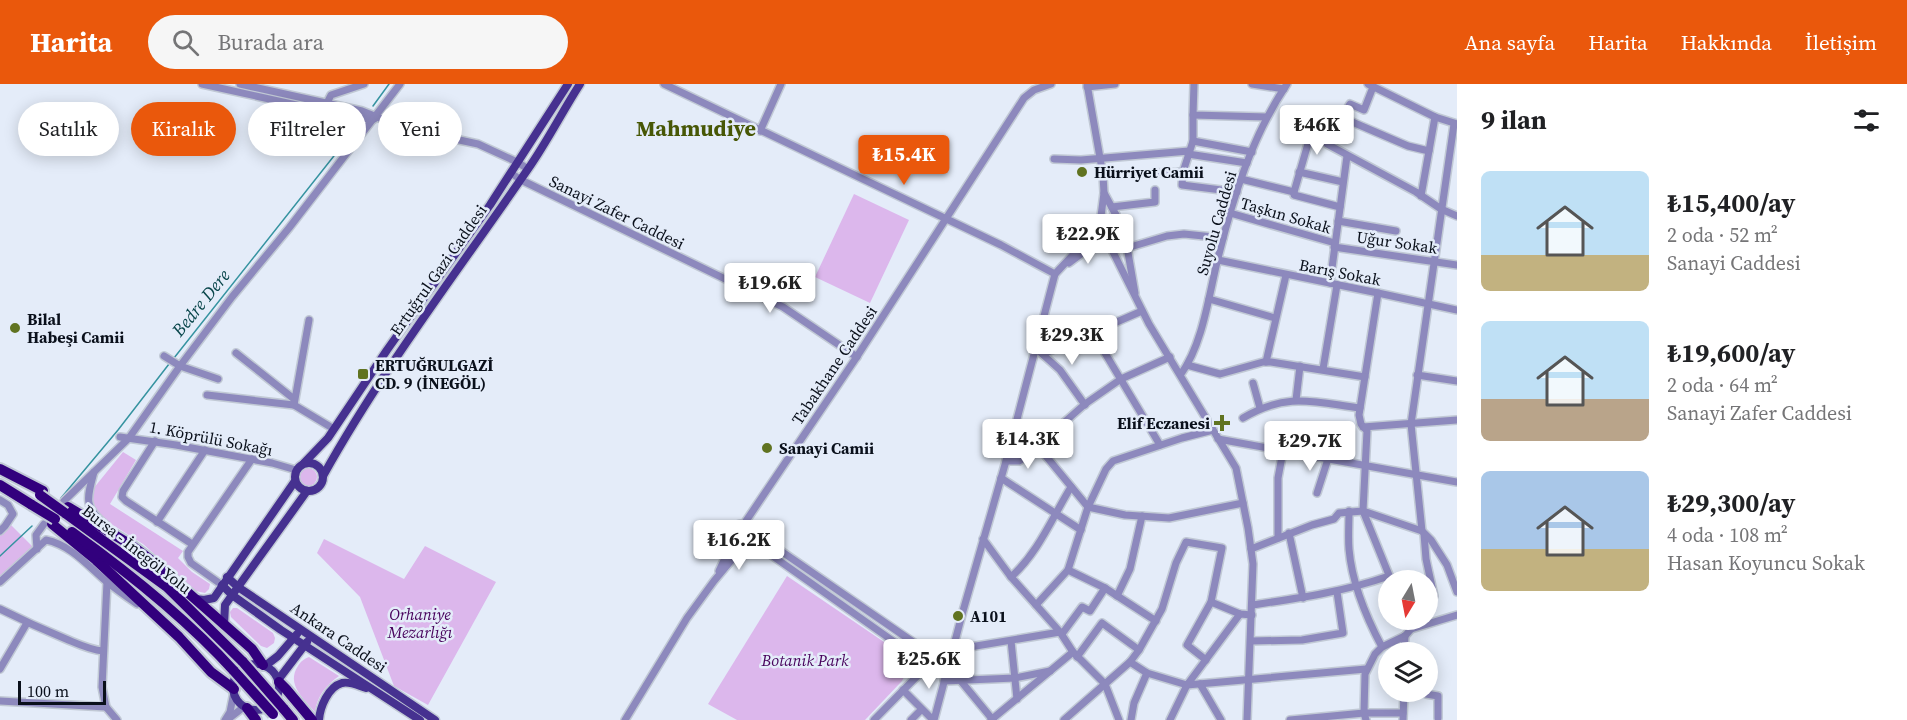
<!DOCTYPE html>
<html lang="tr">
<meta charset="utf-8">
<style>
:root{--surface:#fff;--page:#f6f6f6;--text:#202124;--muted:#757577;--accent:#ea580c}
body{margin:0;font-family:"Source Serif 4",serif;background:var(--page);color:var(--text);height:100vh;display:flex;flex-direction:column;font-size:22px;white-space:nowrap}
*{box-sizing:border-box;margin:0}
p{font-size:20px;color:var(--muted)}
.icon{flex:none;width:33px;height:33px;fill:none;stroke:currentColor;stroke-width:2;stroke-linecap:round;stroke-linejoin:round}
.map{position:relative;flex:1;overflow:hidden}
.panel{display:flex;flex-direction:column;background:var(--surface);width:450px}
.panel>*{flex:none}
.hud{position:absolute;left:18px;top:18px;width:570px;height:54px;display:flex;gap:12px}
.needle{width:39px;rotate:190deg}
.buttons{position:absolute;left:1378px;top:486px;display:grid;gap:12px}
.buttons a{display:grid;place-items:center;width:60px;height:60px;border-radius:50%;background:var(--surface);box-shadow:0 3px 15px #0003;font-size:30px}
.scale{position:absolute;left:18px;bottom:15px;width:88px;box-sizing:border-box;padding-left:6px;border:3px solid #0a101b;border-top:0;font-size:16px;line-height:21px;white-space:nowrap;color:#0a101b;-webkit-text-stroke:4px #e4ecf9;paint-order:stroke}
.price{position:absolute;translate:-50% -51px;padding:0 14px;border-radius:6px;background:#fff;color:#222;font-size:20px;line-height:39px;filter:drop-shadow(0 2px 3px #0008)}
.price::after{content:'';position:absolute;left:50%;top:36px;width:18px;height:14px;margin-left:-9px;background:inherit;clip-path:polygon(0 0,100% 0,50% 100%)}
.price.active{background:var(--accent);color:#fff}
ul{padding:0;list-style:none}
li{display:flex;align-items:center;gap:18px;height:150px;padding:0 24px}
li span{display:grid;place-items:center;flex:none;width:168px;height:120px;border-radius:9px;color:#555}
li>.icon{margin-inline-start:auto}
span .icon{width:72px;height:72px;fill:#fffc;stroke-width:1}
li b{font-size:26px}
h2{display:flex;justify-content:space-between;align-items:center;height:72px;padding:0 24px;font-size:26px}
.pill{padding:0 21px;border-radius:27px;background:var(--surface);box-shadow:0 3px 15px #0003;font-size:21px;line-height:54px}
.pill.active{background:var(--accent);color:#fff}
header{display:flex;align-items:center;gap:36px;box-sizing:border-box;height:84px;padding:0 30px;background:var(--accent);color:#fff}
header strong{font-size:28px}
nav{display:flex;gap:33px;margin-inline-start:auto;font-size:21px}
.search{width:420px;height:54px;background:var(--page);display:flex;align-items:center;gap:15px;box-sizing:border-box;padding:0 21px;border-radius:33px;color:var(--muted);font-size:22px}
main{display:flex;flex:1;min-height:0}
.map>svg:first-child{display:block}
</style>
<header>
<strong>Harita</strong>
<div class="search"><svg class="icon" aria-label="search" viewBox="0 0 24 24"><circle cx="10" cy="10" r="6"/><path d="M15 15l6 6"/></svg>Burada ara</div>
<nav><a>Ana sayfa</a><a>Harita</a><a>Hakkında</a><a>İletişim</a></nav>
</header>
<main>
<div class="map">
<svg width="1457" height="636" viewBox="0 0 1457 636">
<rect width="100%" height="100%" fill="#e4ecf9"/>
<g fill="#dcb7ec">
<polygon points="854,110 909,136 870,219 815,193"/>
<polygon points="123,368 136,376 110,420 183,467 178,474 192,488 210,500 209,505 205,509 196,507 143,460 97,431 92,415 93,405"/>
<circle cx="308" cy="393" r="9"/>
<polygon points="11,441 34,464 0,494 0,451"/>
<polygon points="324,455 404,495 425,462 496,498 428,621 394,602 360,513 317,469"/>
<polygon points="787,492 912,577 902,597 865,636 737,636 708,620"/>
<polygon points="233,524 237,524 273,549 275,554 274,559 267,564 261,562 231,533 230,528"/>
<path d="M309 573 339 592C326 601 317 612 315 628 303 614 286 600 298 582 301 577 304 575 309 573Z"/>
</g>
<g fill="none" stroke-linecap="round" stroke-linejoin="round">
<g stroke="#3593a0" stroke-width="1.5">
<polyline points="373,22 389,0"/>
<polyline points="174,274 360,39"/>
<polyline points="61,414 118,346 169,280"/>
<polyline points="0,472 32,442"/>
</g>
<defs>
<g id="minor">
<polyline points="202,0 355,34 374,35"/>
<polyline points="240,0 362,27 387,37 436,51 478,60 517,78 528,85"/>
<polyline points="664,0 1001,161 1055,190"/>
<polyline points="1087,0 1103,91 1104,109 1101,132 1105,152 1149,240 1236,384 1248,444 1253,480 1247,636"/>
<polyline points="1194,0 1193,31 1267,33"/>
<polyline points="1252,0 1284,5"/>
<polyline points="1368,0 1435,33 1457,40"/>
<polyline points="1087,3 1115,0"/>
<polyline points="1373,3 1364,26 1350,20 1327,60 1416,108 1441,125 1457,132"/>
<polyline points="328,23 327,19 331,11 364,0"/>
<polyline points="1343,34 1408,62 1429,67"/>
<polyline points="760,47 781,0"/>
<polyline points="1333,49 1314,39 1294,108 1294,111 1340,123"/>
<polyline points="1193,57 1252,68"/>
<polyline points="1188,70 1247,79"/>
<polyline points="1054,75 1081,76 1189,67"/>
<polyline points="1183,88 1193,57 1193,31"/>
<polyline points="1299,88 1343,98"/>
<polyline points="511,89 521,96 783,223 857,273"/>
<polyline points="1103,91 1183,88 1182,101 1237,108"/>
<polyline points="1241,95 1294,108"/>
<polyline points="1104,109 1116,131 1126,157 1135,209"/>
<polyline points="1421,112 1435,33"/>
<polyline points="1112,123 1155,118 1155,106"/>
<polyline points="1230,129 1335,159"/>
<polyline points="1338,137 1396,147"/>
<polyline points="1334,163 1457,181"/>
<polyline points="1127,164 1167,152 1184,150 1223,154"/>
<polyline points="1218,176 1378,209 1457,226"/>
<polyline points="1069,179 1105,152 1122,145"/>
<polyline points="1330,199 1347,72"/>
<polyline points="1378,209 1359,331 1361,340 1367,347 1363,427 1391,496"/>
<polyline points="1209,215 1275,234"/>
<polyline points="1093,249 1160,361"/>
<polyline points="1040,268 1060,286 1085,321"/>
<polyline points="236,269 294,315"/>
<polyline points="1043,270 1142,227"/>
<polyline points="164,272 180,282 218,295"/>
<polyline points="1266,278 1286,191"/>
<polyline points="1187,281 1220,290 1263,278 1271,278 1365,293"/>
<polyline points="1323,285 1337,201"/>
<path d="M1181 290C1203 260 1209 210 1218 174 1233 113 1252 52 1287 0"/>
<polyline points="1417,291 1457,297"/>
<polyline points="1253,299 1260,324"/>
<polyline points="207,311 294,321 334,345"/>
<polyline points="1296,316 1300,282"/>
<polyline points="294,321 309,236"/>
<path d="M1243 334C1287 308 1313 318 1360 324"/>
<polyline points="1017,337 1088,423"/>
<polyline points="1363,343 1457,336"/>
<polyline points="120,353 176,361 272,379 296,386"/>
<polyline points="1218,355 1457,398"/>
<polyline points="155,357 123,407 122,413 126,417 192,460"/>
<polyline points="1006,377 1019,377 1025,373 1085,320 1121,295 1170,273"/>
<path d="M94 388C87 414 83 423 106 441"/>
<polyline points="1001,394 1081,446"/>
<polyline points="1317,409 1328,375"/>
<polyline points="0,416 8,421 13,430 5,442 0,447"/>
<polyline points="64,417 129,354 180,282 232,213 289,144 400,0"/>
<polyline points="1088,423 1125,431 1169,434 1243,419"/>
<path d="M1349 427C1349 440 1348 453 1349 465 1352 500 1366 533 1382 563"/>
<polyline points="157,438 205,366"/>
<circle cx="742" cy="450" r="10"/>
<polyline points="744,440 854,277 1024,14 1034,6 1051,0"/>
<polyline points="752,447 916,560 929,573 948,582"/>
<polyline points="1422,447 1411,340 1454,40"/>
<polyline points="1289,449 1303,514"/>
<polyline points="1424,450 1426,475 1434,512"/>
<polyline points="1278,454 1278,394 1283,367"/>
<polyline points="983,455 1011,493 1060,548 1073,568 1105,600 1119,636"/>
<polyline points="750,456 910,569 928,572"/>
<polyline points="37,465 36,451 44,440"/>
<polyline points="1251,465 1312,441 1334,435 1339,429 1363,427 1422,447 1431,456 1447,481 1457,508"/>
<polyline points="1068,486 1105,504 1156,537"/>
<polyline points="719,487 727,470 731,452"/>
<path d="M1011 493C1038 469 1052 434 1071 403"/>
<path d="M0 498 46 456C71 461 88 482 107 498 117 506 127 513 137 520"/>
<polyline points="107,498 102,603 106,623 117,636"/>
<polyline points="222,501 191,479 188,473 188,468 252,375"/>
<polyline points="1117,512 1130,485 1142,432"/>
<polyline points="1211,518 1240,530 1252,531"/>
<polyline points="1036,521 1068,486 1088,423 1106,385 1113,377 1182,354 1213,346"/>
<path d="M1252 521C1300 514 1343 508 1389 492"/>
<path d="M0 525C22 536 44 546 66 555 78 560 90 566 103 567"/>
<polyline points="1407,536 1411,545"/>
<polyline points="1062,550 1082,523 1090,527 1105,504"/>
<polyline points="1011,557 1017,615"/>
<polyline points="1251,557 1302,556 1343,549 1337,508"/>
<polyline points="952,566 1060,548"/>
<polyline points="1404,568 1405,552"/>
<polyline points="1077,573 1102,539 1139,566"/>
<polyline points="1130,578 1147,589 1187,601 1366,585"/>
<polyline points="0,585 27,539"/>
<polyline points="960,596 993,636"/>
<polyline points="944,597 1015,594 1050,587"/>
<polyline points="1200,600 1221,636"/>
<polyline points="903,606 933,636"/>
<polyline points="1426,608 1426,610 1438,612 1438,634"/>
<polyline points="0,617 106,623"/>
<polyline points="225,636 230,628 234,608"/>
<polyline points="227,636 245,622"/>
<polyline points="625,636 687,534 714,497 745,460"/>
<polyline points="874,636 934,575"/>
<polyline points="911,636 921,626"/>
<polyline points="934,636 963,527 1006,377 1055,190 1102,140 1116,131"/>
<polyline points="991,636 1073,568"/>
<polyline points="1064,636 1130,578 1139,566 1162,525 1176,479 1186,458 1222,464 1211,518 1187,561 1206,576"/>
<polyline points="1131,636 1134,619 1147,589"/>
<polyline points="1170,636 1187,601 1240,530"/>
<polyline points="1290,636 1364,629 1403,629"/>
<polyline points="1366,636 1364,629 1365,590 1375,570 1382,563 1405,552 1411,545 1457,531"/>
<polyline points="1403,636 1404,608"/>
</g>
<g id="major">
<circle cx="309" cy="393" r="14"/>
<polyline points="304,379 328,354 387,266 490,121 568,0"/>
<path d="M323 392C383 284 458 187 528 85 547 58 562 28 580 0"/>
<polyline points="227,493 238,503 435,636"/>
<polyline points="222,501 232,511 281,546 420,636"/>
<polyline points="196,515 204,516 214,514 295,397"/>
<polyline points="224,541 225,521 307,407"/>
<circle cx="256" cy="603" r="23"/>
<polyline points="265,582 278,572 297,550"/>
<polyline points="278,596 307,558"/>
<path d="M319 636C320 623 328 603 342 599 350 597 359 602 366 604"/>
</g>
<g id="highway">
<polyline points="0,385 43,407"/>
<polyline points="0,401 32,421"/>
<polyline points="68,423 131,461 152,477 252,565 263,581"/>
<polyline points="65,429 167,503 243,578"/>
<polyline points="52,440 96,476 179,553 211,588 234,605"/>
<path d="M72 448C129 489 186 534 234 587"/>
<polyline points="279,598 286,605 312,636"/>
<polyline points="247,624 256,636"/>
<polyline points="283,624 293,636"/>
</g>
</defs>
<use href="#minor" stroke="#c1c9d5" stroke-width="10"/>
<use href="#major" stroke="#c1c9d5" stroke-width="11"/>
<use href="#highway" stroke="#c1c9d5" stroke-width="14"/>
<use href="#minor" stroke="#8d89bd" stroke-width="7"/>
<use href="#major" stroke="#463190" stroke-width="8"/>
<use href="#highway" stroke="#32007d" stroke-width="10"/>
<defs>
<g id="highway-bridge">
<polyline points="40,411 65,429"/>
<polyline points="32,421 55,435"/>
<polyline points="243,578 283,624"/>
<polyline points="234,587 273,630"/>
</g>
</defs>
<use href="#highway-bridge" stroke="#c1c9d5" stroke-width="14" stroke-linecap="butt"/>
<use href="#highway-bridge" stroke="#32007d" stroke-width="10"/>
</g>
<g fill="#607321" stroke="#e4ecf9" stroke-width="2">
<circle cx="1082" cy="88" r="6"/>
<circle cx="15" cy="244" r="6"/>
<rect x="357" y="284" width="12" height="12" rx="3"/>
<path d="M1219 330h6v6h6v6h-6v6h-6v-6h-6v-6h6z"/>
<circle cx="767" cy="364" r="6"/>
<circle cx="958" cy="532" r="6"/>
</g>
<g text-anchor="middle" stroke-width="5" stroke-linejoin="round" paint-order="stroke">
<g font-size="16" font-weight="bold" fill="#0a101b" stroke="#e4ecf9" text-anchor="start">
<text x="1094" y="94">Hürriyet Camii</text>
<text x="27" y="241">Bilal<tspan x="27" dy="18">Habeşi Camii</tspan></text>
<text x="375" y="287">ERTUĞRULGAZİ<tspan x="375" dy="18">CD. 9 (İNEGÖL)</tspan></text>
<text x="1210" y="345" text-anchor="end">Elif Eczanesi</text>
<text x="779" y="370">Sanayi Camii</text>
<text x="970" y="538">A101</text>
</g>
<g font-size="16" fill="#0a101b" stroke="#e4ecf9">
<text transform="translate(617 128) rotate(26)" y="6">Sanayi Zafer Caddesi</text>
<text transform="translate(1286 131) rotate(16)" y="6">Taşkın Sokak</text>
<text transform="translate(1216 139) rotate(-74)" y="6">Suyolu Caddesi</text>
<text transform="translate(1397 158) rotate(8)" y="6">Uğur Sokak</text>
<text transform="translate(438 186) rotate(-55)" y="6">Ertuğrul Gazi Caddesi</text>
<text transform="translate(1340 188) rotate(11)" y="6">Barış Sokak</text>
<text transform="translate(834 281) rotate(-56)" y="6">Tabakhane Caddesi</text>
<text transform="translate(211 354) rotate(11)" y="6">1. Köprülü Sokağı</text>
<text transform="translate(137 465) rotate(38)" y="6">Bursa - İnegöl Yolu</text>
<text transform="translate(339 553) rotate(34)" y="6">Ankara Caddesi</text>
</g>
<g font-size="16" font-style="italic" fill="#47025c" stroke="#e4ecf9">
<text x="420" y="536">Orhaniye<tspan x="420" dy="18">Mezarlığı</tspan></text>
<text x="805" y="582">Botanik Park</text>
</g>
<g font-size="18" font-style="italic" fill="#09464b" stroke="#e4ecf9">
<text transform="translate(201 219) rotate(-51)" y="6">Bedre Dere</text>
</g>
<g font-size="22" font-weight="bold" fill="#475706" stroke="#e4ecf9">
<text x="696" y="52">Mahmudiye</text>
</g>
</g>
</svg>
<div class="buttons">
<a><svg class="needle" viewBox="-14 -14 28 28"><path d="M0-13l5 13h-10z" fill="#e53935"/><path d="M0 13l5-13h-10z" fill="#757577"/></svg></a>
<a><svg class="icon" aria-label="layers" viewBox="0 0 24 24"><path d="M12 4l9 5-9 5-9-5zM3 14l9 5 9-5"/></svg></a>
</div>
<div class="scale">100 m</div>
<b class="price" style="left:1317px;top:72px">₺46K</b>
<b class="price active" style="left:904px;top:102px">₺15.4K</b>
<b class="price" style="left:1088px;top:181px">₺22.9K</b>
<b class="price" style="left:770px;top:230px">₺19.6K</b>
<b class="price" style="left:1072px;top:282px">₺29.3K</b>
<b class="price" style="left:1028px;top:386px">₺14.3K</b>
<b class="price" style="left:1310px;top:388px">₺29.7K</b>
<b class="price" style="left:739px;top:487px">₺16.2K</b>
<b class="price" style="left:929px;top:606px">₺25.6K</b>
<div class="hud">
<a class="pill">Satılık</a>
<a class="pill active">Kiralık</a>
<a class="pill">Filtreler</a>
<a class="pill">Yeni</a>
</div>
</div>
<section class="panel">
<h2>9 ilan<svg class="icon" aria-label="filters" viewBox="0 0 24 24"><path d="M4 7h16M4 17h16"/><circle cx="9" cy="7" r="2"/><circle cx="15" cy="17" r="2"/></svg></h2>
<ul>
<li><span style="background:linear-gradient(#bfe0f5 70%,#c2b280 0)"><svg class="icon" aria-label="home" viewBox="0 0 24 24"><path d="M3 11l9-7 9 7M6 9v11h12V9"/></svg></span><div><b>₺15,400/ay</b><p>2 oda · 52 m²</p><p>Sanayi Caddesi</p></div></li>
<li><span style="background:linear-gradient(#bfe0f5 65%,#b9a48a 0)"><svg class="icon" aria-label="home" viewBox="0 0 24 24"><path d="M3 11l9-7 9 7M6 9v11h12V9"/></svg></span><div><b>₺19,600/ay</b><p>2 oda · 64 m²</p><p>Sanayi Zafer Caddesi</p></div></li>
<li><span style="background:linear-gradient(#a9c7e8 65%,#c2b280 0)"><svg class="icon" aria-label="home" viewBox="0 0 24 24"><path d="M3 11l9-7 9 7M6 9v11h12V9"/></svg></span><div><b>₺29,300/ay</b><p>4 oda · 108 m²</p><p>Hasan Koyuncu Sokak</p></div></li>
</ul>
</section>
</main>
